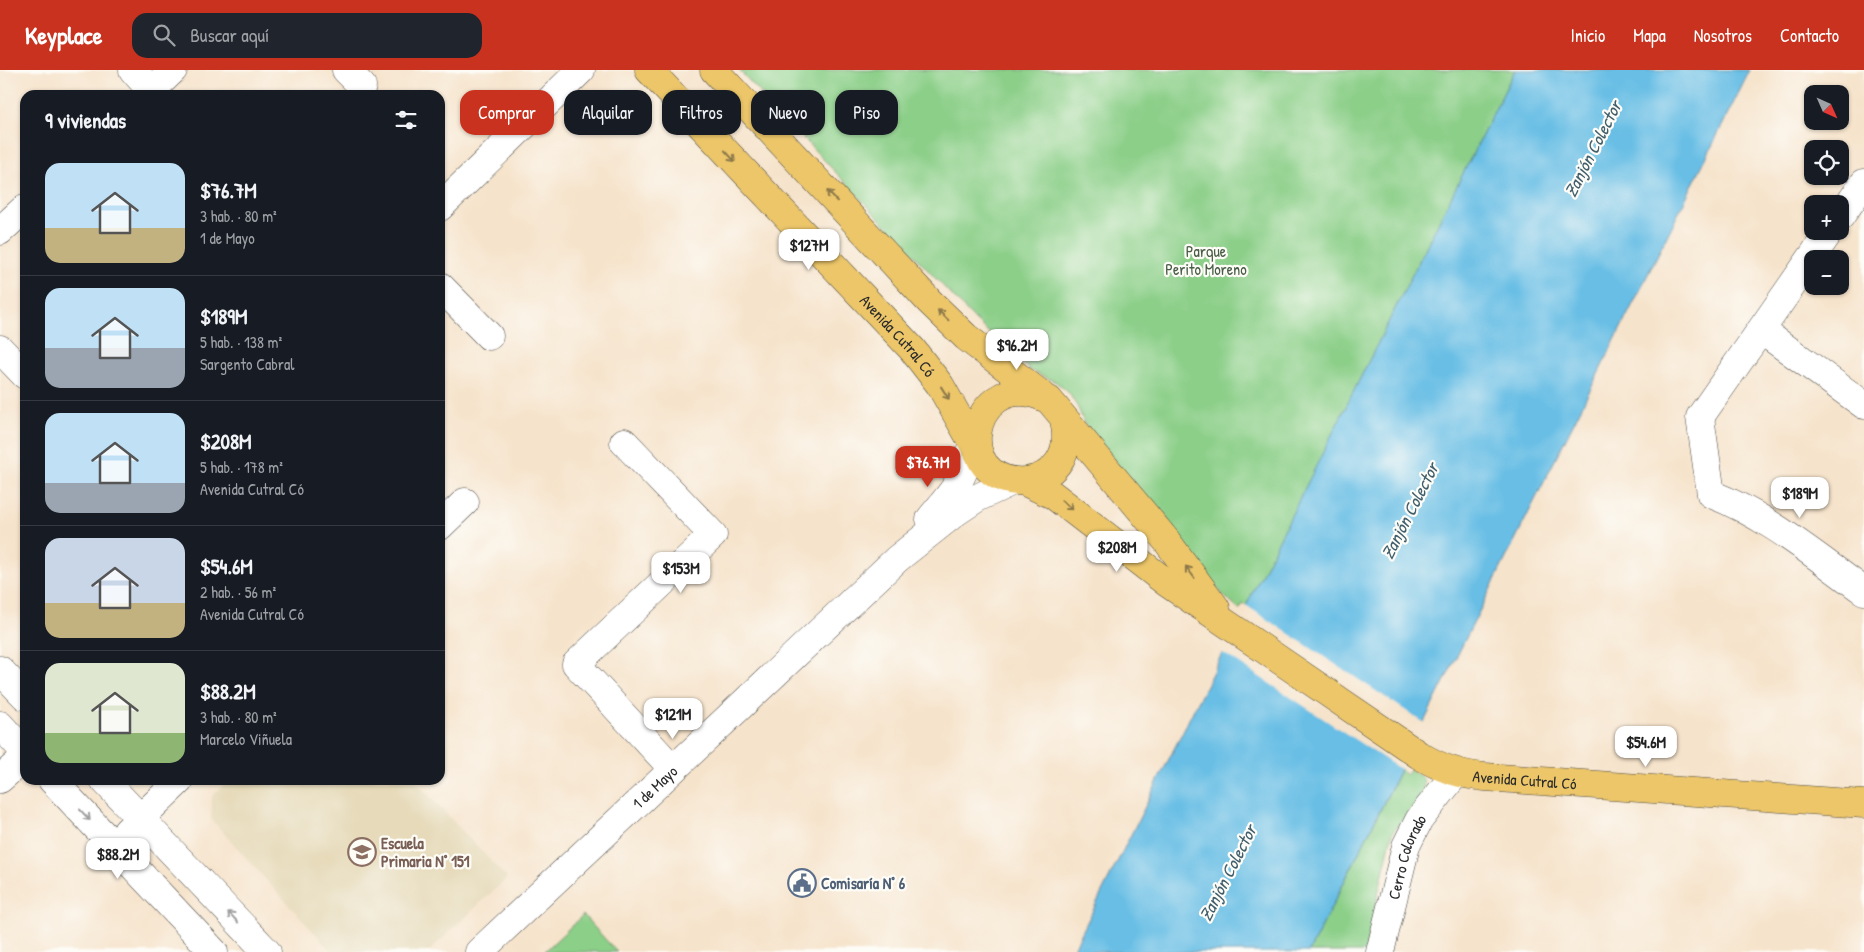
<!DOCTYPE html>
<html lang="es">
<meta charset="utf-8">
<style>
:root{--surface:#171b24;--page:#20242c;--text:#f1f3f6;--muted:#9ea1a6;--line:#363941;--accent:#c8321e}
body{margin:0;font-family:"Patrick Hand",sans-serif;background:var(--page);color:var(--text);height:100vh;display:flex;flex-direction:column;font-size:19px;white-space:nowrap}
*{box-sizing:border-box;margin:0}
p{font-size:16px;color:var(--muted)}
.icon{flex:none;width:28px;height:28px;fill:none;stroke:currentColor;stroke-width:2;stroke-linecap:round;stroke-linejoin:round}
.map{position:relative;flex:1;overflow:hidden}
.side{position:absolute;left:20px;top:20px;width:425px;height:695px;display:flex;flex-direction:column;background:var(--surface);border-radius:15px;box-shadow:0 1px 4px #0004}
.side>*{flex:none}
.banner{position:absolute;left:460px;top:20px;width:475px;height:45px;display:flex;gap:10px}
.needle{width:32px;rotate:135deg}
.buttons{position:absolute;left:1804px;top:15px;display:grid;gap:10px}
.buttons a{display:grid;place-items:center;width:45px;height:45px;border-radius:10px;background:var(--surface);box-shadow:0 1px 4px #0004;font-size:25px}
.price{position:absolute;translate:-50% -42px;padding:0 11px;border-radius:10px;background:#fff;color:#222;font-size:16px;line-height:32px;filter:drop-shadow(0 1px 2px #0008)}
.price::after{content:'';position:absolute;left:50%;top:30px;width:15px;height:11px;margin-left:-8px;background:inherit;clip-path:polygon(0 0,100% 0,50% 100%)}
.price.current{background:var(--accent);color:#fff}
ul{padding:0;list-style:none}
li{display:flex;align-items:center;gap:15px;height:125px;padding:0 25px}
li+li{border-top:1px solid var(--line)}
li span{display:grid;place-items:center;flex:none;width:140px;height:100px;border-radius:15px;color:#555}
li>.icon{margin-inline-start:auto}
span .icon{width:60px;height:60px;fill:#fffc;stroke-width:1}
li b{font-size:21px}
h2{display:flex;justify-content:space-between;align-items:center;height:60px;padding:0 25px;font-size:21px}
.pill{padding:0 18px;border-radius:15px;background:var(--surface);box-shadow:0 1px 4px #0004;font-size:18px;line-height:45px}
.pill.current{background:var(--accent);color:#fff}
header{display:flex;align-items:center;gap:30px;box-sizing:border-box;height:70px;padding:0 25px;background:var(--accent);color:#fff}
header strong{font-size:24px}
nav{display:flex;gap:28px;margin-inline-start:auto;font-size:18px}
.search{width:350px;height:45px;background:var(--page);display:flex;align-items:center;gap:12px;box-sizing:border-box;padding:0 18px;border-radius:15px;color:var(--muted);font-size:19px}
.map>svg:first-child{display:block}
</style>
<header>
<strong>Keyplace</strong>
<div class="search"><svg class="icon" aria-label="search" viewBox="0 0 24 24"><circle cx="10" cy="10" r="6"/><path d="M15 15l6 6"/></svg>Buscar aquí</div>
<nav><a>Inicio</a><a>Mapa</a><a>Nosotros</a><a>Contacto</a></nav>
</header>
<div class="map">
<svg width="1864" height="882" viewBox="0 0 1864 882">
<rect width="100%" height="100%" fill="#fdfcf7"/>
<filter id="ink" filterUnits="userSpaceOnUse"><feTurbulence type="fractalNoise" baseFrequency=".02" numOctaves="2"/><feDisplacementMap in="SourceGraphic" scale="10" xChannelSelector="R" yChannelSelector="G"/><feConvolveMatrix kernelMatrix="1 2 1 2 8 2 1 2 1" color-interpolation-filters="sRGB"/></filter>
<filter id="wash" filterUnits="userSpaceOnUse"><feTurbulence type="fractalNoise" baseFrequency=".0096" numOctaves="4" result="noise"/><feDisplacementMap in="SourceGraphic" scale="20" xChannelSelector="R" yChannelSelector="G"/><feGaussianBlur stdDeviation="1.12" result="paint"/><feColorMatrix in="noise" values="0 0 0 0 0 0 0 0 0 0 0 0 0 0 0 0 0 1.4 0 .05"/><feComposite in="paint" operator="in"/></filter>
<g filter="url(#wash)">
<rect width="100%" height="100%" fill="#f6e3cb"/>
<polygon fill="#e6daba" points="229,710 414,710 507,808 428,882 332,882 211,749 212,726"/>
<g fill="#8bcf88" stroke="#5b7d5a">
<polygon points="739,0 1515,0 1246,536 1243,534 1239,540 1223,525 1084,353 1078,338 1069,323 1056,312 1030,300 975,250"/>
<path d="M1401 699 1407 704 1410 699C1414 702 1420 705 1423 709 1430 724 1398 751 1392 764L1365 882H1309Z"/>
<polygon points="583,845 617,882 544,882"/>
</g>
<polygon fill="#68bee5" stroke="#4a7488" points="1515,0 1750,0 1309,882 1072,882"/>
<polygon fill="#f6e3cb" points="1244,534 1426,654 1403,701 1220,581"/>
</g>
<g filter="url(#ink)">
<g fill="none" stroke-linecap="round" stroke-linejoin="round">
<defs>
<g id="minor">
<polyline points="133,0 155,25"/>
<polyline points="346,0 362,16"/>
<polyline points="147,25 173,0"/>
<polyline points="440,137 581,0"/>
<polyline points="1840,147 1864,113"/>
<polyline points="0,161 25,138"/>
<path d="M1830 161 1700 347 1711 424C1768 446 1815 486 1864 521"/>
<polyline points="440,216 489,266"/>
<polyline points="1761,260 1864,335"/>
<polyline points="0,279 25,305"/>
<polyline points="624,372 713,465 576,594 673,699"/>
<path d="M930 449C938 439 947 429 954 419 967 400 971 378 977 357"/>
<polyline points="440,456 465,432"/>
<polyline points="0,600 25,626"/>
<polyline points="0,655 25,682"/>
<polyline points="0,709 25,687"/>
<polyline points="52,710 214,882"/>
<polyline points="104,710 267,882"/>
<polyline points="127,761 180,710"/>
<path id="s1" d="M479 882 897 489 956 442 977 428 1013 411"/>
<path id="s2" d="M1380 882 1406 776 1419 750 1456 703"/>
</g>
<g id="major">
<path id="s3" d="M649 0 912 279 940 315 978 382"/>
<polyline points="714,0 929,231 966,267 1042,325"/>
<path d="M1064 350C1082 426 973 431 977 366 978 352 984 339 996 330 1013 318 1031 321 1049 330L1166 470 1216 538"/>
<path id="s4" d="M1025 412 1053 425 1167 513 1419 685C1440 698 1460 705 1485 707L1864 734"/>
</g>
</defs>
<use href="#minor" stroke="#494743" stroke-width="29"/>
<use href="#major" stroke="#494743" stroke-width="29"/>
<use href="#minor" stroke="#fff" stroke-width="28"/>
<use href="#major" stroke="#ecc669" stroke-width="28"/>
</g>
<defs><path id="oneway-shaft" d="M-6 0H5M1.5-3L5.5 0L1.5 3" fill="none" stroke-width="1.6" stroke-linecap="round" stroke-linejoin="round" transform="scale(1.25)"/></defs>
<g stroke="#8c784a">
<use href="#oneway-shaft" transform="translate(730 86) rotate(47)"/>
<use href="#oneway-shaft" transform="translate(832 126) rotate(-133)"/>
<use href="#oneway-shaft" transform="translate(943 245) rotate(-136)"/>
<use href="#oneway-shaft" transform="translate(945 323) rotate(58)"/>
<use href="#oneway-shaft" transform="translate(1067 435) rotate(38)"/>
<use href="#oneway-shaft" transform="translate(1190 502) rotate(-127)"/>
</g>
<g stroke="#a0a0a0">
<use href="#oneway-shaft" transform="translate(85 745) rotate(47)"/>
<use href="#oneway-shaft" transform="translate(233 847) rotate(-133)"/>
</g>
</g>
<defs>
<symbol id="school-ring" viewBox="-11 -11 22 22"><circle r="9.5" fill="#fdfcf7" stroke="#8d6e63" stroke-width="1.5"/><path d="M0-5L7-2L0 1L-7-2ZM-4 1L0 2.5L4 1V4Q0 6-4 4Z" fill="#8d6e63"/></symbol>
<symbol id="civic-ring" viewBox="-11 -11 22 22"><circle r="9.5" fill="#fdfcf7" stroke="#5c6f8a" stroke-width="1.5"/><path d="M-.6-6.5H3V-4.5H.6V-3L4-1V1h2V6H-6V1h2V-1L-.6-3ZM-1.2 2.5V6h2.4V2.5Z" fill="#5c6f8a"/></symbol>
</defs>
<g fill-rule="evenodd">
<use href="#school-ring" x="346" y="766" width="32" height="32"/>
<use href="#civic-ring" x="786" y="797" width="32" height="32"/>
</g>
<g text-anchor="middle" stroke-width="4.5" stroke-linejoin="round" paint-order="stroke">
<g font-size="16" fill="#485c47" stroke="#fdfcf7">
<text x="1206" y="187">Parque<tspan x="1206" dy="18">Perito Moreno</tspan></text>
</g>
<g font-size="16" fill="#2b2b2b" stroke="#fdfcf7">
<text dy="6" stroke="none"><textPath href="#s3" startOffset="364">Avenida Cutral Có</textPath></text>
<text dy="6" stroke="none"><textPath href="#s4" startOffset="590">Avenida Cutral Có</textPath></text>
<text dy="6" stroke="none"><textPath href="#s1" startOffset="241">1 de Mayo</textPath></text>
<text dy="6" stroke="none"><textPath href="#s2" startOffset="99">Cerro Colorado</textPath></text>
</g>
<g font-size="16" font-weight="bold" fill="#785e54" stroke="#fdfcf7" text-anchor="start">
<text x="381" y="779">Escuela<tspan x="381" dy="18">Primaria N° 151</tspan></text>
</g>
<g font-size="16" font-weight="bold" fill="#4e5e75" stroke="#fdfcf7" text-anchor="start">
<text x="821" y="819">Comisaría N° 6</text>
</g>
<g font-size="18" font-style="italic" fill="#405e6c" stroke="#fdfcf7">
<text transform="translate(1593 79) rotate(-63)" y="6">Zanjón Colector</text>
<text transform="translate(1410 441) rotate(-63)" y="6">Zanjón Colector</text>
<text transform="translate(1228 803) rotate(-63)" y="6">Zanjón Colector</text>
</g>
</g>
</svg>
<div class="buttons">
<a><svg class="needle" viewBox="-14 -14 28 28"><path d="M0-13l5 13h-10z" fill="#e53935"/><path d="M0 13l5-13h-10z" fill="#9ea1a6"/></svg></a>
<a><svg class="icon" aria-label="locate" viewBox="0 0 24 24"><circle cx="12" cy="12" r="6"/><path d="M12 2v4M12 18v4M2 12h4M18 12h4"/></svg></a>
<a>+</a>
<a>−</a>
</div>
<b class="price" style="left:809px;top:201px">$127M</b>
<b class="price" style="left:1017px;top:301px">$96.2M</b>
<b class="price current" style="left:928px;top:418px">$76.7M</b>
<b class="price" style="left:1800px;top:449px">$189M</b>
<b class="price" style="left:1117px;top:503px">$208M</b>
<b class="price" style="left:681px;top:524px">$153M</b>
<b class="price" style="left:673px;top:670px">$121M</b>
<b class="price" style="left:1646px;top:698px">$54.6M</b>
<b class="price" style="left:118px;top:810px">$88.2M</b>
<div class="banner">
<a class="pill current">Comprar</a>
<a class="pill">Alquilar</a>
<a class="pill">Filtros</a>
<a class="pill">Nuevo</a>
<a class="pill">Piso</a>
</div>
<section class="side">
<h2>9 viviendas<svg class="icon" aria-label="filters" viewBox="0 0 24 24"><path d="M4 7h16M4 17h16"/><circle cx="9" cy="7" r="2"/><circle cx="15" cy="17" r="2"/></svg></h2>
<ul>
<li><span style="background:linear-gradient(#bfe0f5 65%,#c2b280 0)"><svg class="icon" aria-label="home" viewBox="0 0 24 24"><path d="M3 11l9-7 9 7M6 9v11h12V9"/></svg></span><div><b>$76.7M</b><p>3 hab. · 80 m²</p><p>1 de Mayo</p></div></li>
<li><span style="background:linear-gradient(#bfe0f5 60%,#9aa5b1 0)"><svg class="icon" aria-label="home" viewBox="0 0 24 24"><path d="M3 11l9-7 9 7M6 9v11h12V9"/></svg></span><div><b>$189M</b><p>5 hab. · 138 m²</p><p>Sargento Cabral</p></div></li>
<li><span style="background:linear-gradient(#bfe0f5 70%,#9aa5b1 0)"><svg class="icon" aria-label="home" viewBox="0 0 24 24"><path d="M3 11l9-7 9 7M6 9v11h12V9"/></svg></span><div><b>$208M</b><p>5 hab. · 178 m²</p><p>Avenida Cutral Có</p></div></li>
<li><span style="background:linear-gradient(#c9d6e8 65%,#c2b280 0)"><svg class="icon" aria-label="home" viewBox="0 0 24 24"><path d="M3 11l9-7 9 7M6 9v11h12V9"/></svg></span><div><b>$54.6M</b><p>2 hab. · 56 m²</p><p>Avenida Cutral Có</p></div></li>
<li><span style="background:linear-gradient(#dfe7d0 70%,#8fb573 0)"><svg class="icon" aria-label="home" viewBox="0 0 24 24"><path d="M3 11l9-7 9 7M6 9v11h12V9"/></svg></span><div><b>$88.2M</b><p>3 hab. · 80 m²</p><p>Marcelo Viñuela</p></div></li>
</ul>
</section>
</div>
